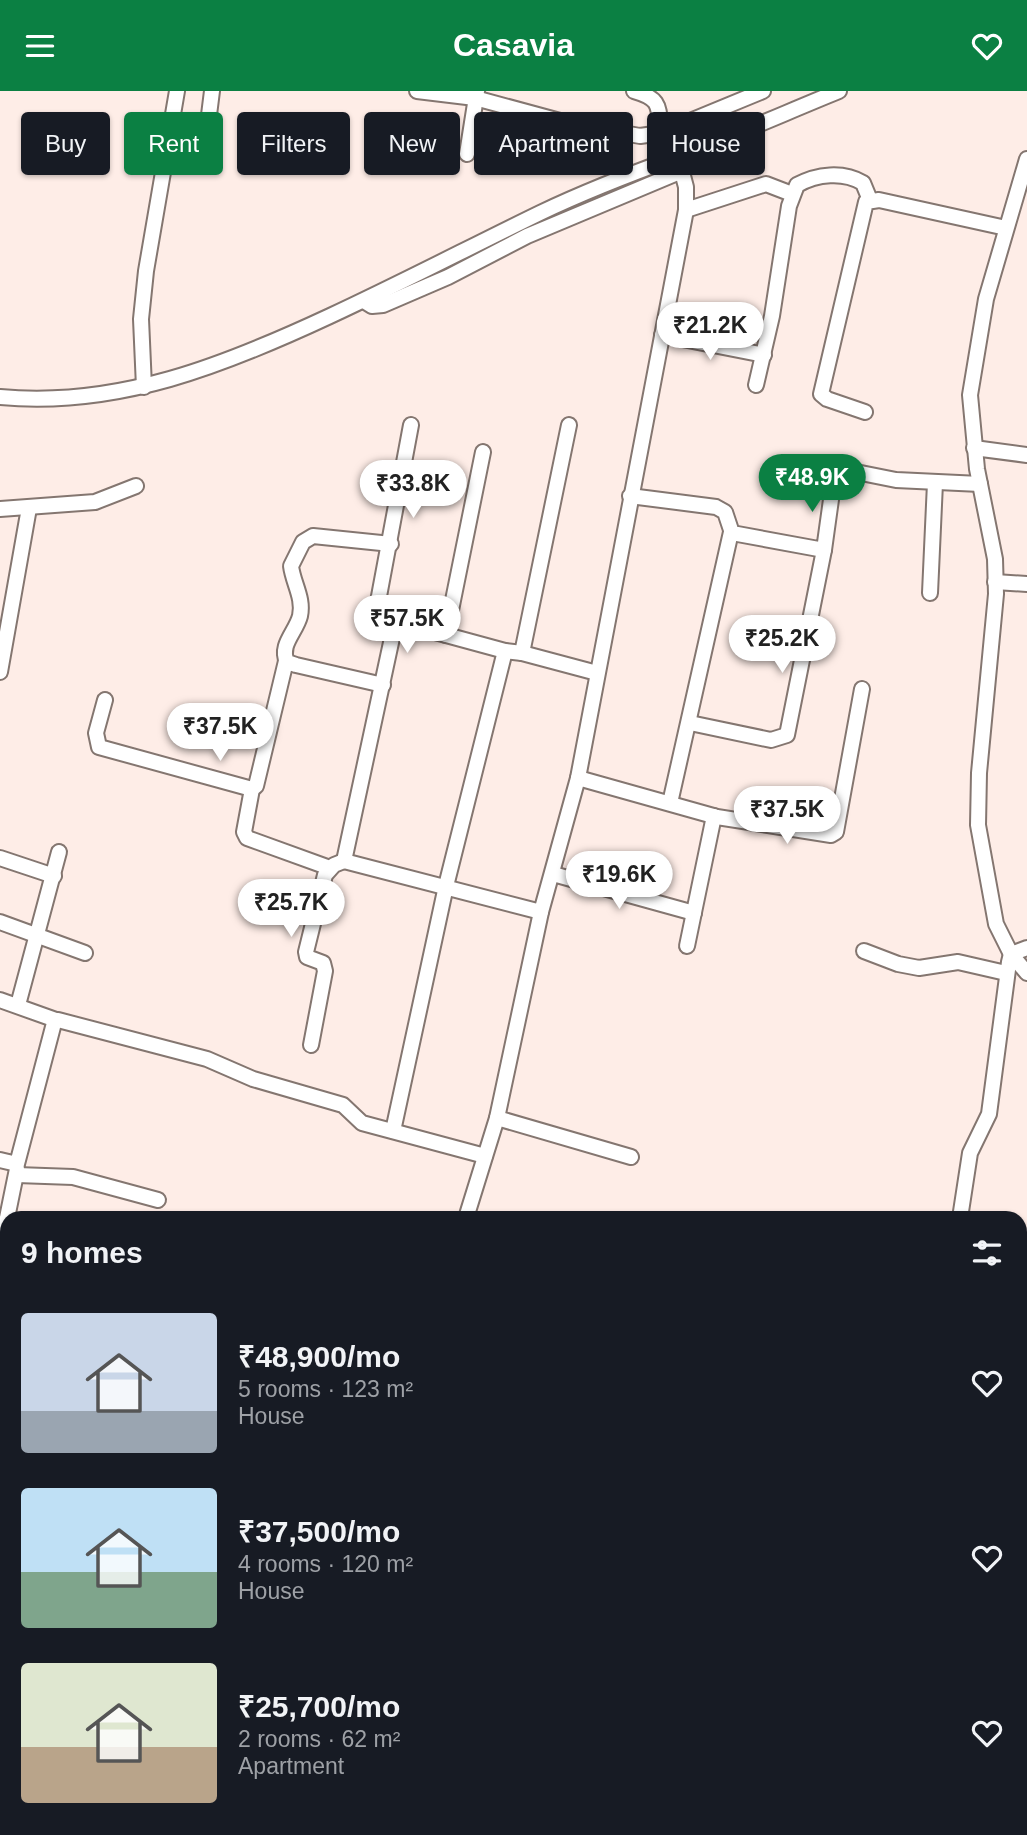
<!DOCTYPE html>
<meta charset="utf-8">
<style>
:root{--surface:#171b24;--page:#20242c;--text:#f1f3f6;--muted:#9ea1a6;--accent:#0b8043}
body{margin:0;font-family:Helvetica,sans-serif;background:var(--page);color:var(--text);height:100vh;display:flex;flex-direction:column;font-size:26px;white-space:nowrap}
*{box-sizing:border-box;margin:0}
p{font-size:23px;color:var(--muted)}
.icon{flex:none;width:38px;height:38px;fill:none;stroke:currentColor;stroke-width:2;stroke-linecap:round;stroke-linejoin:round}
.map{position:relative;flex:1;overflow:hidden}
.sheet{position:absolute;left:0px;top:1120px;width:1027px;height:625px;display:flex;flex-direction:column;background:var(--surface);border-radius:21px 21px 0 0;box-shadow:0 2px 5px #0004}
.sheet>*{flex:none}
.banner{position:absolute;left:21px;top:21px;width:985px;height:63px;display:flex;gap:14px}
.price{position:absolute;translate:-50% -60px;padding:0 16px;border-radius:24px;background:#fff;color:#222;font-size:23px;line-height:46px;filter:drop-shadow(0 2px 4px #0008)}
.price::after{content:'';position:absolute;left:50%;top:42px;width:21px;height:16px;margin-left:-10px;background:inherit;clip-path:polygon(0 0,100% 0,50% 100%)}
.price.active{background:var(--accent);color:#fff}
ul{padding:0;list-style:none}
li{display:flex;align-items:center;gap:21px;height:175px;padding:0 21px}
li span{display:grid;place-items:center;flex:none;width:196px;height:140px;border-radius:7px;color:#555}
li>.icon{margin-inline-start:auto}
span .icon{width:84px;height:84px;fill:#fffc;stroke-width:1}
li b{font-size:30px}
h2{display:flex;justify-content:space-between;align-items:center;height:84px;padding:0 21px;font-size:30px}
.tag{padding:0 24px;border-radius:7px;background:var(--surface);box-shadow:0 2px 5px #0004;font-size:24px;line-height:63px}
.tag.active{background:var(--accent);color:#fff}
header{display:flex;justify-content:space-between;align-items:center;height:91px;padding:0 21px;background:var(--accent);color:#fff;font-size:32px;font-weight:700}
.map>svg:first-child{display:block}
</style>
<header><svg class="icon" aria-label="menu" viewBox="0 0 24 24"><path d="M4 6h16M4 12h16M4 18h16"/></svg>Casavia<svg class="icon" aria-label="heart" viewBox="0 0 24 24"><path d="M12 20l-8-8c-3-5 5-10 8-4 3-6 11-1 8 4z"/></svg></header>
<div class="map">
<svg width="1027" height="1744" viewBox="0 0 1027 1744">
<rect width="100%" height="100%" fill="#feede7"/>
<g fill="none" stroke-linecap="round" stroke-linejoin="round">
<defs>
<g id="street">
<polyline points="417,0 475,7 571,33 640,45 661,42 763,0"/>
<path d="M634 0C662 8 658 16 661 42"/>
<polyline points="169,46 203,50 207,40 212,0"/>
<polyline points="467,63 477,0"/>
<polyline points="1027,68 986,208 970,304 977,378 995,468 996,503 979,682 978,734 996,833 1011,863 1027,882"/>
<polyline points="686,119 766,93 792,103"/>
<polyline points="364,210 372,215 383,214 448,186 527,145 682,80"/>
<polyline points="662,244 764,264"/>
<path d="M756 294 772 225 789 115 797 94C817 83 843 80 863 92L870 109"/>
<polyline points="144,296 141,228 146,180 177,0"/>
<path d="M0 306C118 317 225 274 330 225 401 192 470 156 540 122 584 101 630 83 677 66 731 46 785 22 839 0"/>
<polyline points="865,321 827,308 821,303 866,111 879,109 1006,137"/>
<polyline points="974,357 1027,364"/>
<polyline points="630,405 716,416 725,421 732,442 824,459 834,387 838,381 846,379 896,389 980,393"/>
<polyline points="0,418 95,411 136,395"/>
<polyline points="995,491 1027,493"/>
<polyline points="930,502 935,392"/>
<polyline points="395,533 381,528 377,516 411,334"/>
<polyline points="446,544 483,361"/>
<polyline points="522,562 597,582"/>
<polyline points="0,581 29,417"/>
<path d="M383 594 296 574 287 571C279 554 296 541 300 525 304 507 293 492 291 475L303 451 313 445 391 453"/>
<polyline points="105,609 96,642 99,656 252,698 256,695 286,570"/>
<polyline points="690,632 771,649 787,644 824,459"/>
<polyline points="578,687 717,726 831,744 836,741 862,598"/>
<polyline points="252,698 244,741 247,747 330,777"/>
<polyline points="670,712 731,441"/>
<polyline points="0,767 54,785"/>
<polyline points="553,783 694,822"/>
<polyline points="541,821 344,770 395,533 402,532 505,560 522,562 569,334"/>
<polyline points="0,831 85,862"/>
<polyline points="687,855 714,725"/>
<polyline points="864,860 898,873 919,877 958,871 1006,882"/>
<polyline points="0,909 56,929"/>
<polyline points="18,914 59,761"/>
<polyline points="311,954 325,880 323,872 307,866 306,861 325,784 334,774 344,770"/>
<polyline points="497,1027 631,1066"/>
<polyline points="393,1040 446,795 505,560"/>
<polyline points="0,1069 17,1073 54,932 58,929 207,968 253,988 343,1014 362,1032 485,1065"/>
<polyline points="17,1084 73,1086 158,1109"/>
<polyline points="7,1127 17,1078"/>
<polyline points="466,1127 497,1027 541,821 578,687 686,119 686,96 678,66"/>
<polyline points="960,1127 970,1062 989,1023 1009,871 1011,863 1027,857"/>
<polyline points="0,1153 7,1128"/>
<polyline points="1020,1279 1027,1281"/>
<polyline points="1020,1395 1027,1396"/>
<polyline points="1020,1736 1027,1736"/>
<polyline points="327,1744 328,1738"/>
</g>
</defs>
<use href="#street" stroke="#847670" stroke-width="18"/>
<use href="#street" stroke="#fff" stroke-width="14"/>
</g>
</svg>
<b class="price" style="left:710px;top:271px">₹21.2K</b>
<b class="price active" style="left:812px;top:423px">₹48.9K</b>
<b class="price" style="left:413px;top:429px">₹33.8K</b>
<b class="price" style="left:407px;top:564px">₹57.5K</b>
<b class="price" style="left:782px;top:584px">₹25.2K</b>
<b class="price" style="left:220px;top:672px">₹37.5K</b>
<b class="price" style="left:787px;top:755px">₹37.5K</b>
<b class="price" style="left:619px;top:820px">₹19.6K</b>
<b class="price" style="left:291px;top:848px">₹25.7K</b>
<div class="banner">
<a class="tag">Buy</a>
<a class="tag active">Rent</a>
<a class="tag">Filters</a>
<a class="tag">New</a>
<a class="tag">Apartment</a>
<a class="tag">House</a>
</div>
<section class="sheet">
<h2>9 homes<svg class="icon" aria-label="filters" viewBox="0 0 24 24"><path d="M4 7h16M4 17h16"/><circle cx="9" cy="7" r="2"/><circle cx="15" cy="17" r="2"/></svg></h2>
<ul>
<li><span style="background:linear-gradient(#c9d6e8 70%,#9aa5b1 0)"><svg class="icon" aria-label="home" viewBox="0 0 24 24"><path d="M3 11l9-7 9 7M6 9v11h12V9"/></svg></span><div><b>₹48,900/mo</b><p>5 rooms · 123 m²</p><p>House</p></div><svg class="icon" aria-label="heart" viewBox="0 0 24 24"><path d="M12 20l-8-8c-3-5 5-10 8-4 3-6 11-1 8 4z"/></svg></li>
<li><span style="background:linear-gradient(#bfe0f5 60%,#7fa58c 0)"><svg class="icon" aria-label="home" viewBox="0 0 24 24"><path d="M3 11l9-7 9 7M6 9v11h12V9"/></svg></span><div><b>₹37,500/mo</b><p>4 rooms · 120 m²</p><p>House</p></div><svg class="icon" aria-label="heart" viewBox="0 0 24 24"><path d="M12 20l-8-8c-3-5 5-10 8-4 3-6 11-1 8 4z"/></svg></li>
<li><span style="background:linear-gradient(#dfe7d0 60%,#b9a48a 0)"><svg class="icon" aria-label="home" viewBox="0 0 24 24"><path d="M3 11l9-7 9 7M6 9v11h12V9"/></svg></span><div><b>₹25,700/mo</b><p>2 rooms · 62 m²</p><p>Apartment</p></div><svg class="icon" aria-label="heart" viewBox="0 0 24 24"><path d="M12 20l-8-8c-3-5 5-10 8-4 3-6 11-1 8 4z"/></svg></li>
</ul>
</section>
</div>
